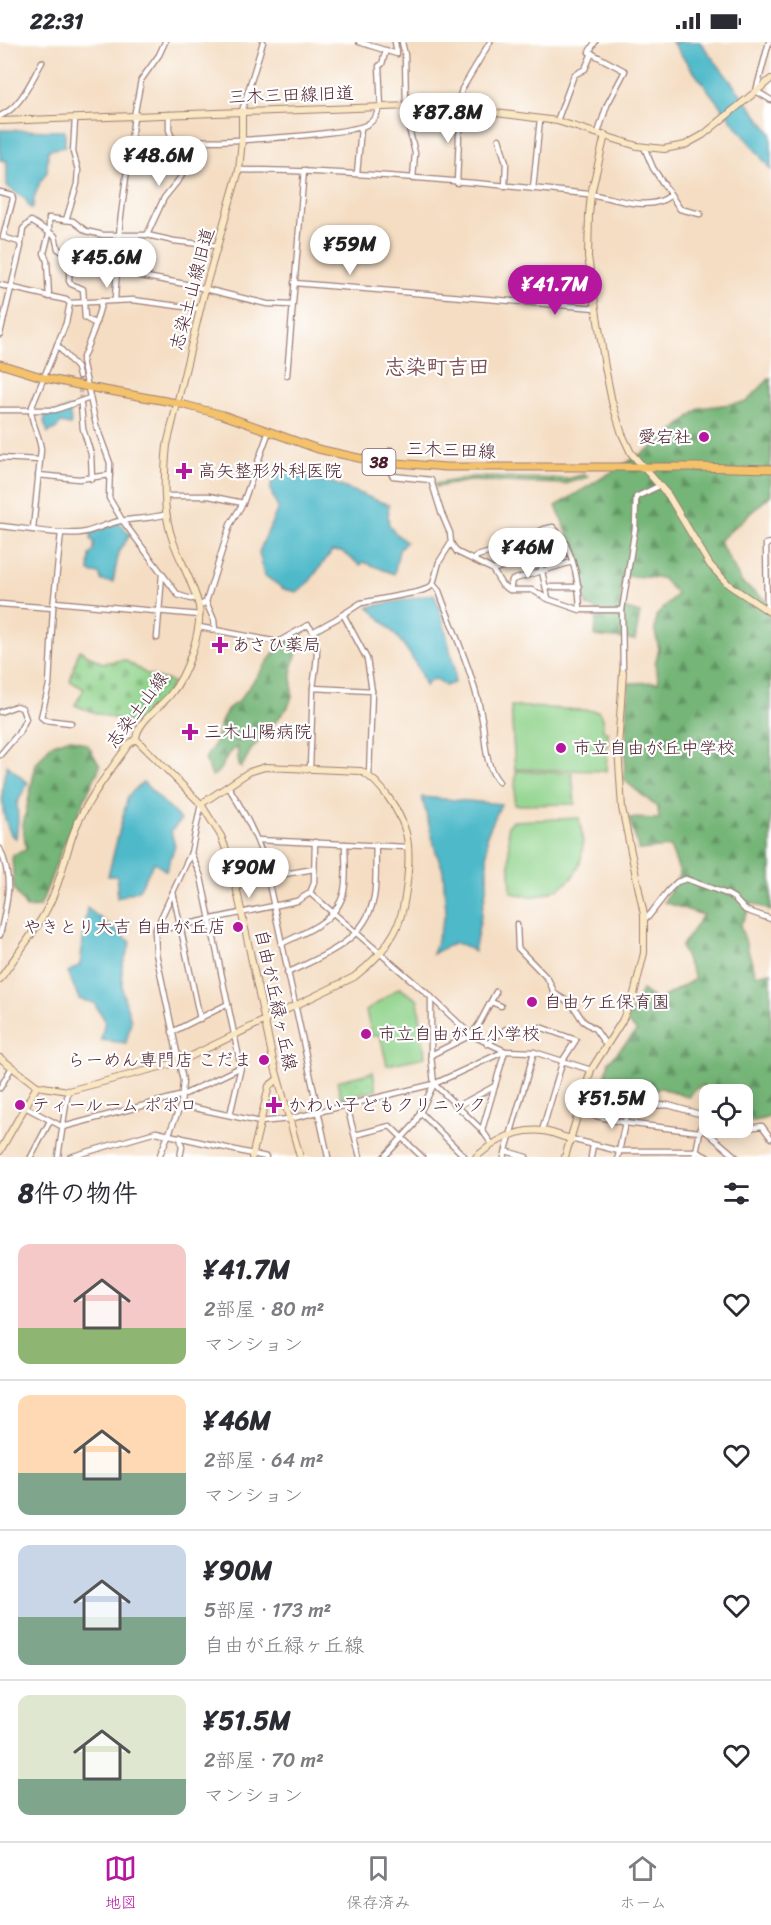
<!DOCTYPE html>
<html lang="ja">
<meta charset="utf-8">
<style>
:root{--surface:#fff;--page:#f2f2f3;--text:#2b2b33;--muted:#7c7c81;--line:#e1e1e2;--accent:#b5179e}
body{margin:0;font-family:Sriracha,"Klee One",sans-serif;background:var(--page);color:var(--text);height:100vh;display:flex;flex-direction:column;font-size:22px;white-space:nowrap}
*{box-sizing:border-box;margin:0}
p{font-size:20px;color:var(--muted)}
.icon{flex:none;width:33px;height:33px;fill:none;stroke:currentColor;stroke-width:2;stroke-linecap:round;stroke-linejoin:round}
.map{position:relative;height:1115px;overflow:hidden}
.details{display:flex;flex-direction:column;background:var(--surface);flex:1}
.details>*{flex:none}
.fabs{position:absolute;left:699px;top:1042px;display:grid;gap:12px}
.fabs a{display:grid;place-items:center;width:54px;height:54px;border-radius:12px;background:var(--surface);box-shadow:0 3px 15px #0003;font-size:30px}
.price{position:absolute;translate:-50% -51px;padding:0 14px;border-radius:21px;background:#fff;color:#222;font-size:20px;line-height:39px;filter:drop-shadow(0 2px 3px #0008)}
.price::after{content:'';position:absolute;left:50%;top:36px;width:18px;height:14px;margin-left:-9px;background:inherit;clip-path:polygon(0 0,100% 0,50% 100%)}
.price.current{background:var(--accent);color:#fff}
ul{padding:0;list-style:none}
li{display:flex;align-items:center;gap:18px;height:150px;padding:0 18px}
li+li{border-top:2px solid var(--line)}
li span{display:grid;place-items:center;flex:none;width:168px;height:120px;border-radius:12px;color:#555}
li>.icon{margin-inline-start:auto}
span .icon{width:72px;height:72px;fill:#fffc;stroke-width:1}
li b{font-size:26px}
h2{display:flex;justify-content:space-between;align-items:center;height:72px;padding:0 18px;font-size:26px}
.status{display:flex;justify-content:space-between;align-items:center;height:42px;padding:0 30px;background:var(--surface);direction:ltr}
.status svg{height:16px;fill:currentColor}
.menu{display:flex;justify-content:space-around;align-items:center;height:84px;border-top:2px solid var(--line);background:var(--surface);font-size:16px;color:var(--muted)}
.menu a{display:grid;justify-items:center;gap:3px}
.menu .current{color:var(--accent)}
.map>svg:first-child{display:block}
</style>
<div class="status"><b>22:31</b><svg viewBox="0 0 49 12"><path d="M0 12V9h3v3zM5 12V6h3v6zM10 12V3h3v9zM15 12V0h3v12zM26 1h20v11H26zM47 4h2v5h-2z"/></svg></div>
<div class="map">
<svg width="771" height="1115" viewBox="0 0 771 1115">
<defs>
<pattern id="forest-firs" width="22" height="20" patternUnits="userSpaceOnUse" patternTransform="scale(1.5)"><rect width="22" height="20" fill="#74b577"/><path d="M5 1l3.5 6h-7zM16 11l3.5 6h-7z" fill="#619362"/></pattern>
<pattern id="cemetery-stones" width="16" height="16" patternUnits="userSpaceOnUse" patternTransform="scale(1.5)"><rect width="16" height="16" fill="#90d38b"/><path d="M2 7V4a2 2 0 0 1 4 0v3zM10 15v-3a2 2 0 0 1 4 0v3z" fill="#7eb578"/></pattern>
<pattern id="park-dots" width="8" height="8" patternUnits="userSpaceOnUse" patternTransform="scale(1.5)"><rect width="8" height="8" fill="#90d38b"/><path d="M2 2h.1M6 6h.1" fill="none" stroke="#7eb578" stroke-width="1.8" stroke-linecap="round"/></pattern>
</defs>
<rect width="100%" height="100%" fill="#fff"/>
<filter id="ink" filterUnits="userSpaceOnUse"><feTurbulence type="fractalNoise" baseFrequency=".0167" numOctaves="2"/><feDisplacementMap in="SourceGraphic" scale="12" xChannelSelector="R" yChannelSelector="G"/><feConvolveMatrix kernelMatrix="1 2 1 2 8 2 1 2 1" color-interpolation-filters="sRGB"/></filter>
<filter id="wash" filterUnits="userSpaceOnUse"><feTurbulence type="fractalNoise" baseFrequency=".008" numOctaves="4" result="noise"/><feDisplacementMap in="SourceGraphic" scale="24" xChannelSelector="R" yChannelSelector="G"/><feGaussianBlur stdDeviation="1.35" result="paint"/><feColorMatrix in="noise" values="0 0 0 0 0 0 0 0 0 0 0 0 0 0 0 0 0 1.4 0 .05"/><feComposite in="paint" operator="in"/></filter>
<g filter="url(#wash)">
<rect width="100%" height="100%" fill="#f4ddc2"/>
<g fill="url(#forest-firs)" stroke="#5f6a51" stroke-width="1.5">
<path d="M769 337H771V453L719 499 742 541 771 562V869L753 861 740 883 756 933 771 930V1074C762 1078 753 1081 743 1078L742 1053H709L703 1043 695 1047 689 1055 661 1046 654 1048 648 1061H631L601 1052 609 1019 637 989 627 980 642 948 657 959 695 937 681 905 703 873 664 860 680 831 670 805 639 808 629 776 659 777 658 766 624 738 629 641 659 640 655 622 659 607 655 589 656 574 677 552 662 536 622 534 620 565 640 571 635 598 595 594 597 567 586 564 577 514 556 464 661 400 700 366 746 360Z"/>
<polygon points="584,432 589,435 565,442 469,439 436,445 435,442 473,435 568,437"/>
<path d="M302 590 303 592 292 625V654L288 665 251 708 241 726 239 724 237 705C222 714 224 729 212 734L205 717C208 711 213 706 215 700 220 685 222 667 238 660L280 603Z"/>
<polygon points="70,696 88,703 100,724 63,804 40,865 26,866 14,847 12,813 26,808 23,783 36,722 51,703"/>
</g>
<path fill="url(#cemetery-stones)" stroke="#6d795b" stroke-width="1.5" d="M79 608 102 621 125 618 148 633 173 640 165 654 137 684C116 675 96 673 75 663L84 647 70 639Z"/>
<polygon fill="url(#park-dots)" stroke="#6d795b" stroke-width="1.5" points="373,1030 376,1048 341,1056 337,1039"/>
<g fill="#90d38b" stroke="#6d795b" stroke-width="1.5">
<polygon points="511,664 598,669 603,676 603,689 608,690 606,729 515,727"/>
<polygon points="516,729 572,731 575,762 514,763"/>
<path d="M579 776C586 803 585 833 557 847 549 851 539 855 529 854 523 854 516 852 511 850L508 784 513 779Z"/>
<polygon points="399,946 418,958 425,1015 387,1023 380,993 372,994 366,969"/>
</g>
<g fill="#4db9c9" stroke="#4c6c7a" stroke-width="1.5">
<path d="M672 0H700L771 91V128C738 85 703 44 672 0Z"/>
<polygon points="0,88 65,89 65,105 48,108 47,130 40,140 34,156 33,166 30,166 26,158 7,144 7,119 0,118"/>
<polygon points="69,366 71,380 70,383 61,381 57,386 48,391 44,380 46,371 56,371"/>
<path d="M278 428 312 433 389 463C386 485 389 486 406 500L399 508 394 532 364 520 360 523 341 509H332L309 540 297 550 284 547 264 533 259 510 278 466C269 448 268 445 278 428Z"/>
<polygon points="120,481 130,493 119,509 113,540 102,539 99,532 89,530 90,513 94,508 94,499 91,498 91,491"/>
<path d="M434 552C443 572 445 588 450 608 453 622 456 627 454 641L445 644 437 637 430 639 425 644C414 609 393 590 369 565Z"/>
<path d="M7 723 28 741 17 761 18 779 16 796 12 794C0 773 0 746 7 723Z"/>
<polygon points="143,740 181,778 171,789 175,804 166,829 154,820 139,848 117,856 117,834 108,834 128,754"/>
<path d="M422 755 501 762 487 793V843L474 910C457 896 451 902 433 912L446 869 443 828 436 810Z"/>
<polygon points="87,866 131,900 122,924 122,948 131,979 126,1001 101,998 105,978 94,961 79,957 68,930 80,923"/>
</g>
</g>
<g filter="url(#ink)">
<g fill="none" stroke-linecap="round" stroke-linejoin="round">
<polyline stroke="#d2b7a4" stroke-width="4.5" stroke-dasharray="4.5 2" stroke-linecap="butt" points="79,334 81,362"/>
<defs>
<g id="street">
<polyline points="359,0 397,12 395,0"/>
<polyline points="402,0 405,13 406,64"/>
<polyline points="595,0 589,10 625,29 607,63 598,91"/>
<polyline points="769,0 756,49 771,58"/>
<polyline points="412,64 409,86 415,111 413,137"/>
<polyline points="381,65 379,24 382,22 386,8"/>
<polyline points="457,65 462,47 490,0"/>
<polyline points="242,69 263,0"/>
<path d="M169 72V88L172 96C190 104 348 93 366 83 374 79 377 74 379 65"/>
<path d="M0 74C21 65 31 39 42 20"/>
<polyline points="557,79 574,33 585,27 592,11"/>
<polyline points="499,97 506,121 505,145"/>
<polyline points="644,105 653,126 680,167 700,172"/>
<path d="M239 128C355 129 472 140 588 152 615 155 648 172 671 153"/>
<polyline points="357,132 361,86"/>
<polyline points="457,141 459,93 465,67"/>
<polyline points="533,147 540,77"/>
<polyline points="0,150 12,153 13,157 3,195 19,200 21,204 0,292"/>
<polyline points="66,178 77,142 78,128 73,110 75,77"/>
<polyline points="147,193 164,156 181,135 186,121 186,115 180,98"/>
<polyline points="21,201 23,187 31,179 55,194 58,207 68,214 70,217 69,239 71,242 83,247 85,276 96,282"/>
<polyline points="118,230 185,242 267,262 292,263"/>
<polyline points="294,241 596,266"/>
<polyline points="0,243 66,258 70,261 133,258 200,267"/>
<polyline points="49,255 47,219 44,211 49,192 49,176 73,179 86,189 103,193 147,193 174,199 218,204"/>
<polyline points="115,257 120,181 134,75 141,38 159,13 165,0"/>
<polyline points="102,259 94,287 82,318 96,383 110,421 109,456 122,478 178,553 191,557 197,556"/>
<polyline points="57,303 77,326 79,334"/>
<polyline points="287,333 304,128"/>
<polyline points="81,363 83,387 91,412 92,437"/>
<polyline points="0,368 55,368 90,356"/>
<polyline points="390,412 391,408"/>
<polyline points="0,416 40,418"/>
<polyline points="389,428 393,434 431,438 441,470 450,491 451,501 457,510 492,527 502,543 510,548 532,548 548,557 580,568 622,568"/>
<polyline points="38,433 79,437 110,433"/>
<polyline points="166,454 209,454 243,461"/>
<path d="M0 484C26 486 53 493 80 491 91 490 108 481 120 479 136 476 151 477 167 472"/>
<path d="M33 487 41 408C40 394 31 382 31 367L66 281 70 261"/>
<polyline points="61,491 53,566 49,643 41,675 45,678 71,681"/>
<polyline points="538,512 548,556"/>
<path d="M474 518 477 514 511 504 544 487 553 485C574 506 579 539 580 568"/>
<polyline points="493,528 566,502"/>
<path d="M433 542 439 549C454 591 474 633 482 677 486 698 484 723 499 740"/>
<polyline points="546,545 579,545"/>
<polyline points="510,548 512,538 572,520"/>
<polyline points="54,560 200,573"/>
<polyline points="206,560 230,483 243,461 269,389"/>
<polyline points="0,562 53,566"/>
<path d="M199 564 206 560 214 578 215 588 278 600 308 583C323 598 315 627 313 646"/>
<polyline points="767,569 766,502 771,501"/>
<polyline points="343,572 367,617 372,649"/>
<polyline points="199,585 215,588"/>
<polyline points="314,589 336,577 361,561 418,550 429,546 433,542 439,520 451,501"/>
<polyline points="157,596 162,532"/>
<polyline points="623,630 622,568 635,486 636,455 659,444"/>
<polyline points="0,670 16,664 22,666 26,677 18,692 0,713"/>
<polyline points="310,726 313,646 372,649 369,734"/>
<path d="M228 744C242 766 254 789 263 814L328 1115"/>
<polyline points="201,762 191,811 155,889 156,911 183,1039 181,1063 260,1080 289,1077 434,1042 505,1009"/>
<polyline points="257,798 407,805"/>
<path d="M0 807C14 840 7 859 0 893"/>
<polyline points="191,811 201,835 241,1025 230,1073"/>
<polyline points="267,835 314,827"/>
<polyline points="173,850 200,977"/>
<polyline points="310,851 431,955 471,993 505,1009 534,1010 591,1028"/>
<polyline points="644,876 648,875 669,848 677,840 686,837 727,852 734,856 745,868 771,877"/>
<polyline points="517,882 518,906 548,937 555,952 572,962 583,979 595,987 606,1003"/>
<polyline points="155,889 297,859 310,851 314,841 315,800"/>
<path d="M281 902C305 890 338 879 344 849 347 834 345 817 345 802"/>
<path d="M287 931C323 914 366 899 374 855 377 838 375 820 376 803"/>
<polyline points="491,960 501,964"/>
<polyline points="172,990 228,962"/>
<polyline points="487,1002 506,987 522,990 540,985 576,998 563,1018 542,1089"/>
<polyline points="431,1013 471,993 479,982 496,950"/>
<polyline points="434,1042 482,1088 491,1101"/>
<polyline points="0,1046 12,1025"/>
<polyline points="586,1049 628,1065 668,1063 703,1073"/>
<polyline points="347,1064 360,1115"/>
<polyline points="458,1064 495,1044"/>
<polyline points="25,1065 63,1085 183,1053 241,1025"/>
<polyline points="420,1070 465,1115"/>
<polyline points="580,1070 625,1081 700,1090"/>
<polyline points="742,1084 748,1086 762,1084 771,1096"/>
<polyline points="701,1085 736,1115"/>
<polyline points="482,1088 505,1009"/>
<polyline points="355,1093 390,1084 422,1115"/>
<polyline points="571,1097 619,1109 695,1109 707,1115"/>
<polyline points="506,1109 526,1115"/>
<polyline points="31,1115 50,1079"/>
<polyline points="58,1115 68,1049"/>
<polyline points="70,1115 156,1090 266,1115"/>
<polyline points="159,1115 181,1063"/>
<polyline points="180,1115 182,1105 180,1095"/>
<polyline points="384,1115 414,1083 434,1042 431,1013 431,955"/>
<polyline points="504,1115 534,1010"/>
<polyline points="591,1115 593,1103"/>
<polyline points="618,1115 628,1065"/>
<polyline points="695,1115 705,1065 710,1068"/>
</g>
<g id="secondary">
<polyline points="0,79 437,63 557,79 637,104 664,107 685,103 703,93 771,37"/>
<polyline points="605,93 591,152 589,173 588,215 605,325 612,360 622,392 631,411 668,453 710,523 729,543 771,571"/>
<polyline points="136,697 201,762 221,794 231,821 273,1018 300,1115"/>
<path d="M0 937C16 913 35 891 48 865 61 840 65 812 75 787 88 756 110 729 129 702L136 697C137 680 160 665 170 653 187 633 202 589 199 564 193 541 181 521 173 499 162 469 164 434 167 403L205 247 239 128 242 98V69"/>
<path d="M0 1016 37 1044 68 1049 179 1020 354 935C370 923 384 909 394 891 406 870 412 815 406 791 400 769 381 740 361 729L265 725 249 730 201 762"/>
<polyline points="0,1109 37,1044"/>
<polyline points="252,1115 269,1044 278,1037"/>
<path d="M476 1115C494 1099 517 1086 543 1089 552 1090 562 1095 571 1097"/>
<polyline points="565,1115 591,1028 622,979 634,952 644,911 644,873 622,766 618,706 623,630"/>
</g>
<polyline id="primary" points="0,322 45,336 88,345 177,361 223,373 318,407 372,419 446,425 695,425 771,427"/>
</defs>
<use href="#street" stroke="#9f7e76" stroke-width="7"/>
<use href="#secondary" stroke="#9f7e76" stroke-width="8"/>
<use href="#primary" stroke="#9f7e76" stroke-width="9"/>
<use href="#street" stroke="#fff" stroke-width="4.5"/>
<use href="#secondary" stroke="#fae7c3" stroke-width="6"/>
<use href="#primary" stroke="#f3c26a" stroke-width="7"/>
</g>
</g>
<g fill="#b5179e" stroke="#fff" stroke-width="2">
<circle cx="704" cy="395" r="6"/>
<path d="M181 420h6v6h6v6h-6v6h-6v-6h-6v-6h6z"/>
<path d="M217 594h6v6h6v6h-6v6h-6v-6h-6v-6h6z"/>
<path d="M187 681h6v6h6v6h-6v6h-6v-6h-6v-6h6z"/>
<circle cx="561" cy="706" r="6"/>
<circle cx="238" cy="885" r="6"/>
<circle cx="532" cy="960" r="6"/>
<circle cx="366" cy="992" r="6"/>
<circle cx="264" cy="1018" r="6"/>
<circle cx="20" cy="1063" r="6"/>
<path d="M271 1054h6v6h6v6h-6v6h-6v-6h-6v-6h6z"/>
</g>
<g text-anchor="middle" stroke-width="4.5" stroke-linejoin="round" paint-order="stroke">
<rect fill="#fff" stroke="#80626b" stroke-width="1.5" x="362.5" y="407" width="33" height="26" rx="4.5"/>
<g font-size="16" font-weight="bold" fill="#4a1f2b">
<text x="379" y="426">38</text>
</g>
<g font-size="18" fill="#4a1f2b" stroke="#fff">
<text transform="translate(291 53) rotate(-2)" y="6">三木三田線旧道</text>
<text transform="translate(192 247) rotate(-75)" y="6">志染土山線旧道</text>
<text transform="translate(451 408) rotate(2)" y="6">三木三田線</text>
<text transform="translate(137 668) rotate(-53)" y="6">志染土山線</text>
<text transform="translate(276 958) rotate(78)" y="6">自由が丘緑ヶ丘線</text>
</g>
<g font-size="18" fill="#4a1f2b" stroke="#fff" text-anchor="start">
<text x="692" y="401" text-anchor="end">愛宕社</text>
<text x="198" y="435">高矢整形外科医院</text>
<text x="232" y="609">あさひ薬局</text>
<text x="204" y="696">三木山陽病院</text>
<text x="573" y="712">市立自由が丘中学校</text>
<text x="226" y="891" text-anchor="end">やきとり大吉 自由が丘店</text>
<text x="544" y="966">自由ケ丘保育園</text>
<text x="378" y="998">市立自由が丘小学校</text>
<text x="252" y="1024" text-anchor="end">らーめん専門店 こだま</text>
<text x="32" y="1069">ティールーム ポポロ</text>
<text x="288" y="1069">かわい子どもクリニック</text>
</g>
<g font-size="21" font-weight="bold" fill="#7d4f54" stroke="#fff">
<text x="437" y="332">志染町吉田</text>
</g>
</g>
</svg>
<div class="fabs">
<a><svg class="icon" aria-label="locate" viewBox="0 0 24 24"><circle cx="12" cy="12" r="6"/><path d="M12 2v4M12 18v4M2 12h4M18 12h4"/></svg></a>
</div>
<b class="price" style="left:448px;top:102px">¥87.8M</b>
<b class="price" style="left:159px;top:145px">¥48.6M</b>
<b class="price" style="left:350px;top:234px">¥59M</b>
<b class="price" style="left:107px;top:247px">¥45.6M</b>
<b class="price current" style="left:555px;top:274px">¥41.7M</b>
<b class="price" style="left:528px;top:537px">¥46M</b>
<b class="price" style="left:249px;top:857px">¥90M</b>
<b class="price" style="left:612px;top:1088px">¥51.5M</b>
</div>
<section class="details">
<h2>8件の物件<svg class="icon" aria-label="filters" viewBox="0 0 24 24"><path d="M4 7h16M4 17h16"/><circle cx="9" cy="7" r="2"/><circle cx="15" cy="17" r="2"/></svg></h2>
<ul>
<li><span style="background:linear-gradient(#f6c9c9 70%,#8fb573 0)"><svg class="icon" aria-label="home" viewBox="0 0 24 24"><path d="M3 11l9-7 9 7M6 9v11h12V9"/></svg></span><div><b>¥41.7M</b><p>2部屋 · 80 m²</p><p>マンション</p></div><svg class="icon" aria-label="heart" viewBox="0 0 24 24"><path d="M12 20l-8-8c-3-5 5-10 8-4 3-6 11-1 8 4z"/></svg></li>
<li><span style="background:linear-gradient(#ffd9b3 65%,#7fa58c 0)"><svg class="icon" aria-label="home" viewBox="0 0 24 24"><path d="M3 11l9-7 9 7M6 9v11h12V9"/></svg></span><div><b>¥46M</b><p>2部屋 · 64 m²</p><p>マンション</p></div><svg class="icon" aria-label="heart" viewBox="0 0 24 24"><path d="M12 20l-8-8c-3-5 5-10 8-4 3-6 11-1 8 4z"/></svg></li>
<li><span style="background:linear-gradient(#c9d6e8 60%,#7fa58c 0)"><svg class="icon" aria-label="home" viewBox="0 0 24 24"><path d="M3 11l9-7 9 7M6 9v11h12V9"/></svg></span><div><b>¥90M</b><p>5部屋 · 173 m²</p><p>自由が丘緑ヶ丘線</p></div><svg class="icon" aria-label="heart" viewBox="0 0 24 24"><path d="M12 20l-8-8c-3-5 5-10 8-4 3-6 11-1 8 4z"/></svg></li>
<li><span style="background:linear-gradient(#dfe7d0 70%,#7fa58c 0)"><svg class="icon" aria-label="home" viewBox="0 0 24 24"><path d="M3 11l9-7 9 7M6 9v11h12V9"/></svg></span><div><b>¥51.5M</b><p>2部屋 · 70 m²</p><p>マンション</p></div><svg class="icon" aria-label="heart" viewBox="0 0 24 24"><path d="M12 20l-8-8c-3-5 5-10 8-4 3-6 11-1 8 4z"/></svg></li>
</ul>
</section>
<nav class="menu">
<a class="current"><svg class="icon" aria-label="map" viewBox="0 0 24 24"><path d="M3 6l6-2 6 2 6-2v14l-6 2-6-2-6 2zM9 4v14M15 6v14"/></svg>地図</a>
<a><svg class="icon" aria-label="saved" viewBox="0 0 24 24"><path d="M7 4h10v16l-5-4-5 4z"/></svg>保存済み</a>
<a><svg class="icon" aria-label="home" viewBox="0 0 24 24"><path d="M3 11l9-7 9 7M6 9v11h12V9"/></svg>ホーム</a>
</nav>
